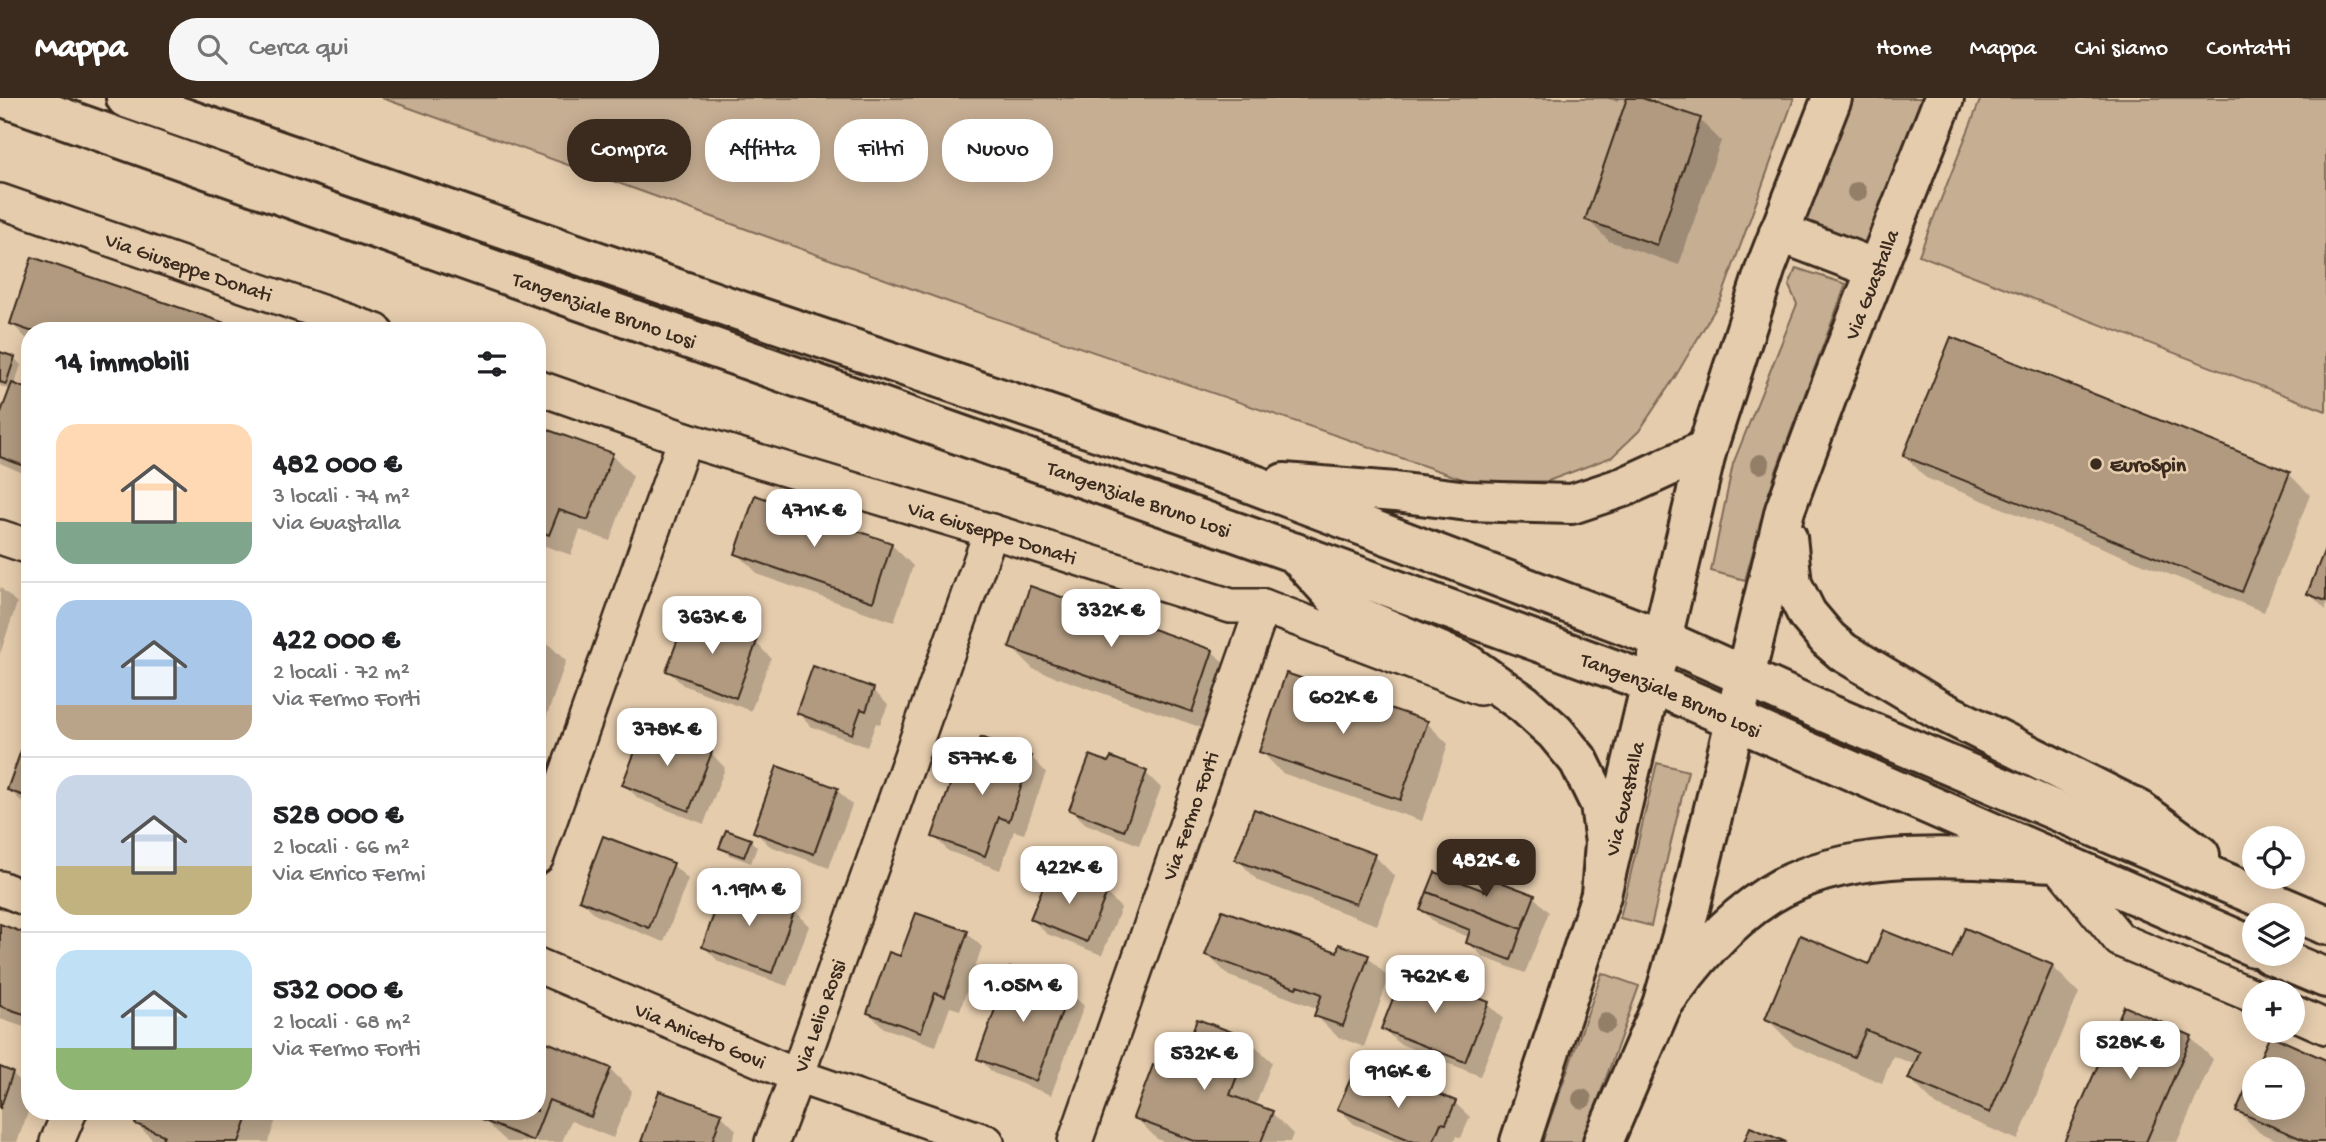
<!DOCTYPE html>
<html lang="it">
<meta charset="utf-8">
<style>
:root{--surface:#fff;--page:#f6f6f6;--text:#202124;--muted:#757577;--line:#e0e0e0;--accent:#3b2a1e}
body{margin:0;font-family:"Gochi Hand",sans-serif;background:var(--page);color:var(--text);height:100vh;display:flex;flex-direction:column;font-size:26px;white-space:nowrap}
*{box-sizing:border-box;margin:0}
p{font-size:23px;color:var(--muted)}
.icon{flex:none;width:38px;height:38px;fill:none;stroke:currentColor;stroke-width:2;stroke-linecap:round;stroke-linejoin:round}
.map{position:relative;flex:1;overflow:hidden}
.details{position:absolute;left:21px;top:224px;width:525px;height:798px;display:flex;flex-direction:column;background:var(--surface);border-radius:28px;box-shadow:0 4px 18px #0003}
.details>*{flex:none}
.guide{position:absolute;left:567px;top:21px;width:665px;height:63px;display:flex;gap:14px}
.buttons{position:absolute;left:2242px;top:728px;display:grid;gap:14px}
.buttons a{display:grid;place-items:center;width:63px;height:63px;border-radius:50%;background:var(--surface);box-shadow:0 4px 18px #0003;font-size:35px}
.price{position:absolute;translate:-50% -60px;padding:0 16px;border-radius:14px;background:#fff;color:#222;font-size:23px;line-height:46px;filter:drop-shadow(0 2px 4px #0008)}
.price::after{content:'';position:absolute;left:50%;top:42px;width:21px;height:16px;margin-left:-10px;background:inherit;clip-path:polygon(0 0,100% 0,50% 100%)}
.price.current{background:var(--accent);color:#fff}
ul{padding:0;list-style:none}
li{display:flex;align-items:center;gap:21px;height:175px;padding:0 35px}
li+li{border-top:2px solid var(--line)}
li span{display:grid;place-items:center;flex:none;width:196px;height:140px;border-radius:21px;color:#555}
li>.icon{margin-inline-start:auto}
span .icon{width:84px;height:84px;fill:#fffc;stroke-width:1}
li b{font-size:30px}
h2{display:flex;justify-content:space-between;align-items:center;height:84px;padding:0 35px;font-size:30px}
.tag{padding:0 24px;border-radius:28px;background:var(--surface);box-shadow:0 4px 18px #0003;font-size:24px;line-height:63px}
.tag.current{background:var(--accent);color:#fff}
header{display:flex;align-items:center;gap:42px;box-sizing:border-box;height:98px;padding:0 35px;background:var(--accent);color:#fff}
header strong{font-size:33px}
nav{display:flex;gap:38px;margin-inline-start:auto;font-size:24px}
.search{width:490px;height:63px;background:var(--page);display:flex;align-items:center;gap:18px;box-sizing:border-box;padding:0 24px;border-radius:28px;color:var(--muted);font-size:26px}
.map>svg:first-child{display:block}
</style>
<header>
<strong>Mappa</strong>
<div class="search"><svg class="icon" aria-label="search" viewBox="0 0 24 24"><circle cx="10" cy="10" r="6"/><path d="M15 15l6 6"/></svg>Cerca qui</div>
<nav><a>Home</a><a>Mappa</a><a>Chi siamo</a><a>Contatti</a></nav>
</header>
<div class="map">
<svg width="2326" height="1044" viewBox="0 0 2326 1044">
<rect width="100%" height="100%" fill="#e5ccad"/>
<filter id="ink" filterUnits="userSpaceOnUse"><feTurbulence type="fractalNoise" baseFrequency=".0143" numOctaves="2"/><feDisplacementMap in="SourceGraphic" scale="14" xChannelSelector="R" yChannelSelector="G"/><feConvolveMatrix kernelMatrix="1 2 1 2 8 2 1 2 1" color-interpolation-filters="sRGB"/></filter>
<g filter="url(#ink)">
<g fill="#c6ae93" stroke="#806c58" stroke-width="2">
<polygon points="382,0 1794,0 1721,201 1675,279 1639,333 1612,359 1548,383 1471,384 957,207"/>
<polygon points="1849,0 1927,0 1866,146 1800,121"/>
<polygon points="1981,0 2326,0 2326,313 1919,157"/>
<polygon points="1796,170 1846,186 1775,376 1745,482 1711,473 1733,366 1797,206 1789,188"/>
<polygon points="1657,665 1688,673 1651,828 1620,820"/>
<polygon points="1602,875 1639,888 1583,1044 1542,1044"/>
</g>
<g fill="#0003">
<polygon points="1606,0 1619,0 1617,4"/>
<polygon points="1629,0 1637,0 1700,22 1721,43 1679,167 1609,143 1587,121"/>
<polygon points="12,226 30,233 30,244"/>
<polygon points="0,256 14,260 21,267 14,288 30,294 30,378 0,365 0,322 11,292 0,288"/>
<polygon points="537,330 612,357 633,378 610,443 580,432 571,457 537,445"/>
<polygon points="1905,358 2289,376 2310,397 2264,514 1926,380"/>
<polygon points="891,446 913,468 894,524 759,477 737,455"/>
<polygon points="2326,452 2326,512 2309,495"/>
<polygon points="0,489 17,505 0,556"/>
<polygon points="537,520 546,528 542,540 566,563 543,629 537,627"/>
<polygon points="756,545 771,560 751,613 683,587 668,573"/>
<polygon points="1011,549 1212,553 1234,575 1214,634 1033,571"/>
<polygon points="873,592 888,607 880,626 876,625 867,649 812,629 798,614"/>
<polygon points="30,617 30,712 9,691 28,638 24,633"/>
<polygon points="1427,625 1448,646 1422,723 1282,675 1261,653"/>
<polygon points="711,655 725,670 704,726 639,701 624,687"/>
<polygon points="1031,659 1046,674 1024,736 1014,733 1000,772 948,753 934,738 968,682"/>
<polygon points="1109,666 1146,675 1161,690 1139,747 1086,726 1071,712"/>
<polygon points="837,692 852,707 829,770 770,748 755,734"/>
<polygon points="750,742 757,749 751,765 729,757 721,749"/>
<polygon points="1374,757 1395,779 1377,827 1258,783 1237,761"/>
<polygon points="673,767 688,781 664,844 596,817 581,802"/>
<polygon points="1106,795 1121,810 1102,857 1047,836 1032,821"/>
<polygon points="1486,795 1534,799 1549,814 1525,875 1483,859 1468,844 1469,839 1437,827 1422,812"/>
<polygon points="794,813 809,828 787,888 719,864 704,849"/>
<polygon points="0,828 30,839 30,931 0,921"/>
<polygon points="967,835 982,849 960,912 950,909 936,948 884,930 869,915 901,860"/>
<polygon points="1207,856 1338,856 1368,859 1389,880 1364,949 1338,939 1316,918 1319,911 1229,878"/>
<polygon points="1953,863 2052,868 2079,895 2018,1042 1937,1008 1910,981 1916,967 1893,958 1882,985 1794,948 1767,921 1870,868"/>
<polygon points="1437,884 1445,893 1488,906 1503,920 1480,978 1398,945 1383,930"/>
<polygon points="1069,894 1084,908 1051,997 993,975 979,960"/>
<polygon points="1198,923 1250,943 1272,964 1255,1009 1272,1015 1293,1036 1290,1044 1165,1044 1157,1041 1135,1019 1178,979"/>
<polygon points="2271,939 2326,964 2326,1044 2282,1044 2260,1035 2238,1013 2254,977 2254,1010 2292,1010 2292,971 2257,971"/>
<polygon points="2191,940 2213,961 2177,1044 2066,1044"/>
<polygon points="537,942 610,971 632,993 613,1040 571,1023 562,1044 507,1044 484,1022 537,1013"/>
<polygon points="0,971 12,975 30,993 30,1009 17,1044 0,1044"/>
<polygon points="660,995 721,1017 736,1032 732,1044 643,1044"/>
<polygon points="1404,1002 1455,1005 1470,1019 1461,1040 1456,1038 1454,1044 1397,1044 1354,1026 1339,1011"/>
<polygon points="141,1013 279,1013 268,1044 155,1044 137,1026"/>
</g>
<g fill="#b19a80" stroke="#3b2a1e" stroke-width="2">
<polygon points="1627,0 1642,0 1701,20 1657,147 1585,122"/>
<polygon points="32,159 248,233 30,233 10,226"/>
<polygon points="1951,239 2290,374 2242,494 1903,358"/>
<polygon points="0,254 15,259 6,286 0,284"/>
<polygon points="12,285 30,292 30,370 0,359 0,317"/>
<polygon points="537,328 613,355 588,422 559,412 549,437 537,432"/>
<polygon points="755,397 892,445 873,504 735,456"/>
<polygon points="2326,448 2326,503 2307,496"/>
<polygon points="1030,488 1213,552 1192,614 1009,550"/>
<polygon points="687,517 757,543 736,600 666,573"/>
<polygon points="537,537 545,540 537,562"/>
<polygon points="813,568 874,590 866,613 861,611 852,636 796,615"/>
<polygon points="1286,575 1428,623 1400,702 1259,654"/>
<polygon points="30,612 30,700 7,692 27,636 22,634"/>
<polygon points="645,628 712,654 689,713 622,687"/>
<polygon points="981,639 1032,658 1009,723 999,719 985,758 932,739 954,676 967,680"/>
<polygon points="1090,657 1108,664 1111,659 1147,673 1124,733 1069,712"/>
<polygon points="777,668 838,690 814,756 753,734"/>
<polygon points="1254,711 1375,756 1356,806 1235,762"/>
<polygon points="726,732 751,741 744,759 719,750"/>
<polygon points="603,738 674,765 649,830 579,802"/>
<polygon points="1050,772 1107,794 1087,844 1030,821"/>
<polygon points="1435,774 1485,793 1490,780 1535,797 1522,831 1427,794"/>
<polygon points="725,786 795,811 772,875 702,849"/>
<polygon points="1427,794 1522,831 1511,862 1466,845 1470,832 1420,812"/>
<polygon points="1222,812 1337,854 1339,846 1369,857 1343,928 1314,918 1322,896 1298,887 1296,890 1205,857"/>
<polygon points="916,815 968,833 945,899 935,895 921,934 867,915 889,854 900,858"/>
<polygon points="0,826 30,837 30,918 0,908"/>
<polygon points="1965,830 2053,867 1990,1015 1908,981 1920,954 1866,932 1854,959 1765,921 1800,837 1869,866 1883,832 1952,860"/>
<polygon points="1010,870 1070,892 1036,983 977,961"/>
<polygon points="1405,870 1438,883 1436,887 1452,893 1454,890 1489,904 1465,964 1381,931"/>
<polygon points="2124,908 2192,938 2146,1044 2064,1044"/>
<polygon points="1197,921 1251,941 1230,997 1273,1013 1261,1044 1197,1044 1133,1020 1153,967 1177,977"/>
<polygon points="2270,937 2326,962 2326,1044 2309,1044 2236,1013 2254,973 2254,1010 2292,1010 2292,971 2255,971"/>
<polygon points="537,940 611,970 591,1019 549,1002 533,1043 482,1022 485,1013 537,1013"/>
<polygon points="0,969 13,974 0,1011"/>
<polygon points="1352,978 1403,1000 1410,984 1456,1003 1446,1026 1441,1025 1433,1044 1414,1044 1337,1011"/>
<polygon points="659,993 722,1015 712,1044 641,1044"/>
<polygon points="139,1013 250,1013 239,1044 161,1044 164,1037 135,1026"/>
<polygon points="1750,1029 1786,1044 1744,1044"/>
</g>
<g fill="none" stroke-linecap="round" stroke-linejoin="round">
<defs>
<g id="street">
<path id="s1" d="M0 103 376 233"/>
<path id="s2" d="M537 289 685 341 991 433 1231 508H1263L1480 590"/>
<polyline points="0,439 30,449"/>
<polyline points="537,759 685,341"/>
<polyline points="2056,764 2120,842 2254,898"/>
<polyline points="0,790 30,802"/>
<path id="s3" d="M537 867 797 978 987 1044"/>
<polyline points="2292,914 2326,929"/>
<polyline points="57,1044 70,1013"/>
<path id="s4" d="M772 1044 797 978 991 433"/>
<path id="s5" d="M1075 1044 1263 508"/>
</g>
<g id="secondary">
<polyline points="1295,455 1337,501 1360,519 1466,565 1524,606 1555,634 1579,663 1600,706 1605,745 1601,797"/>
<path d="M1662 907C1692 865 1725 825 1769 797 1850 746 1965 760 2056 764"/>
<path id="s6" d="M1520 1044 1601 797 1651 585"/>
<polyline points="1603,1044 1662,907 1690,810 1735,623"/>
</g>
<g id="primary">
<path id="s7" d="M6 0 1295 455 1651 585 2254 849"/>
<polyline points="126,0 729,209 1242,382 1662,541 1824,614 2326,827"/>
<polyline points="1779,134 1876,171"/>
<polyline points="1284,385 1395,394 1468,403 1572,406 1626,388 1707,351"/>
<polyline points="1787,439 1792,486 1807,516 1828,541 1843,554 1938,611 2139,712 2200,757"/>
<polyline points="1656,566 1707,351 1766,169 1832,0"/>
<path id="s8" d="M1739 604 1785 412 1830 290 1944 0"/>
<polyline points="2269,856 2326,880"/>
</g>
</defs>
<use href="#street" stroke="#3b2a1e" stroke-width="38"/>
<use href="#secondary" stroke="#3b2a1e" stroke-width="44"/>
<use href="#primary" stroke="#3b2a1e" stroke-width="44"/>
<use href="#street" stroke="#e5ccad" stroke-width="33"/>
<use href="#secondary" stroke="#e5ccad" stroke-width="38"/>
<use href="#primary" stroke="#e5ccad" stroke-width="38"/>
</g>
<g fill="#937e68">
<circle cx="1857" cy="94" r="10"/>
<circle cx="1760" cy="366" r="10"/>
<circle cx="1606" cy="925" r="10"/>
<circle cx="1582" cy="1001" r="10"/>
</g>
</g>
<circle fill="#3b2a1e" stroke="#e5ccad" stroke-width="2.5" cx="2096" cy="366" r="7"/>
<g text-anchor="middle" stroke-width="5" stroke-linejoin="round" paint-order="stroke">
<g font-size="21" fill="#3b2a1e" stroke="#e5ccad">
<text dy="7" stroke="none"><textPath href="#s1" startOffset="200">Via Giuseppe Donati</textPath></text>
<text dy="7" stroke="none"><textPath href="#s8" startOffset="439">Via Guastalla</textPath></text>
<text dy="7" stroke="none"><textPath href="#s7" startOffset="635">Tangenziale Bruno Losi</textPath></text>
<text dy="7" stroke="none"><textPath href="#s7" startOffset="1202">Tangenziale Bruno Losi</textPath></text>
<text dy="7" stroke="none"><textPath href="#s2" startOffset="478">Via Giuseppe Donati</textPath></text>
<text dy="7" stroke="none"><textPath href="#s7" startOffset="1769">Tangenziale Bruno Losi</textPath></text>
<text dy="7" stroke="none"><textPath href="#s6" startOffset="359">Via Guastalla</textPath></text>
<text dy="7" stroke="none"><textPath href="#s5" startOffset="346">Via Fermo Forti</textPath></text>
<text dy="7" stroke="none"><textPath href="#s4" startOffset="135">Via Lelio Rossi</textPath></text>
<text dy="7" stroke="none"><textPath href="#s3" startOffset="178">Via Aniceto Govi</textPath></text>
</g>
<g font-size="21" font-weight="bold" fill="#3b2a1e" stroke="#e5ccad" text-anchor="start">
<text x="2110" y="373">EuroSpin</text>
</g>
</g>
</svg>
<div class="buttons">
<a><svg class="icon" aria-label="locate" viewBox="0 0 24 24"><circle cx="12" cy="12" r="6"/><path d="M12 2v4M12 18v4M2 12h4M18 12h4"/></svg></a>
<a><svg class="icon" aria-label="layers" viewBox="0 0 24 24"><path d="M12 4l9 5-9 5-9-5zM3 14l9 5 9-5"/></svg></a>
<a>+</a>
<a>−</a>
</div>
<b class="price" style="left:814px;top:451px">471K €</b>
<b class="price" style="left:1111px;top:551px">332K €</b>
<b class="price" style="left:712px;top:558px">363K €</b>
<b class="price" style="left:1343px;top:638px">602K €</b>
<b class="price" style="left:667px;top:670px">378K €</b>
<b class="price" style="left:982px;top:699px">577K €</b>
<b class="price current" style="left:1486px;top:801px">482K €</b>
<b class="price" style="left:1069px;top:808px">422K €</b>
<b class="price" style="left:749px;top:830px">1.19M €</b>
<b class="price" style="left:1435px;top:917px">762K €</b>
<b class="price" style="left:1023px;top:926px">1.05M €</b>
<b class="price" style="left:2130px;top:983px">528K €</b>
<b class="price" style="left:1204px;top:994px">532K €</b>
<b class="price" style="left:1398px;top:1012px">916K €</b>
<div class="guide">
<a class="tag current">Compra</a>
<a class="tag">Affitta</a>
<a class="tag">Filtri</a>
<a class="tag">Nuovo</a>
</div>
<section class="details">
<h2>14 immobili<svg class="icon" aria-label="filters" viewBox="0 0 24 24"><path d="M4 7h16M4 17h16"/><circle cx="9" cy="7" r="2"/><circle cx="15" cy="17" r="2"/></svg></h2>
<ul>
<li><span style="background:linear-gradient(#ffd9b3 70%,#7fa58c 0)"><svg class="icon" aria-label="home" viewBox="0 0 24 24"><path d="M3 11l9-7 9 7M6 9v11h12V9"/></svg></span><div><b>482 000 €</b><p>3 locali · 74 m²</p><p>Via Guastalla</p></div></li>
<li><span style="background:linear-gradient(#a9c7e8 75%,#b9a48a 0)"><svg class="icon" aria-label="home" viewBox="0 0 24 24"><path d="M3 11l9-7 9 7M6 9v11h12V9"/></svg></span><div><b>422 000 €</b><p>2 locali · 72 m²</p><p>Via Fermo Forti</p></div></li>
<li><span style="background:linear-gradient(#c9d6e8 65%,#c2b280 0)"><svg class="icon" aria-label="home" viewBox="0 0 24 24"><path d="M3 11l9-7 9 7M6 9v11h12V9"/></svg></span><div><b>528 000 €</b><p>2 locali · 66 m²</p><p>Via Enrico Fermi</p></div></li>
<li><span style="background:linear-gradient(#bfe0f5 70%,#8fb573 0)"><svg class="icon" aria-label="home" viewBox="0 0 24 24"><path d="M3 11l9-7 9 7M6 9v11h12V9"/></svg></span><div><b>532 000 €</b><p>2 locali · 68 m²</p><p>Via Fermo Forti</p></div></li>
</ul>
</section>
</div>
